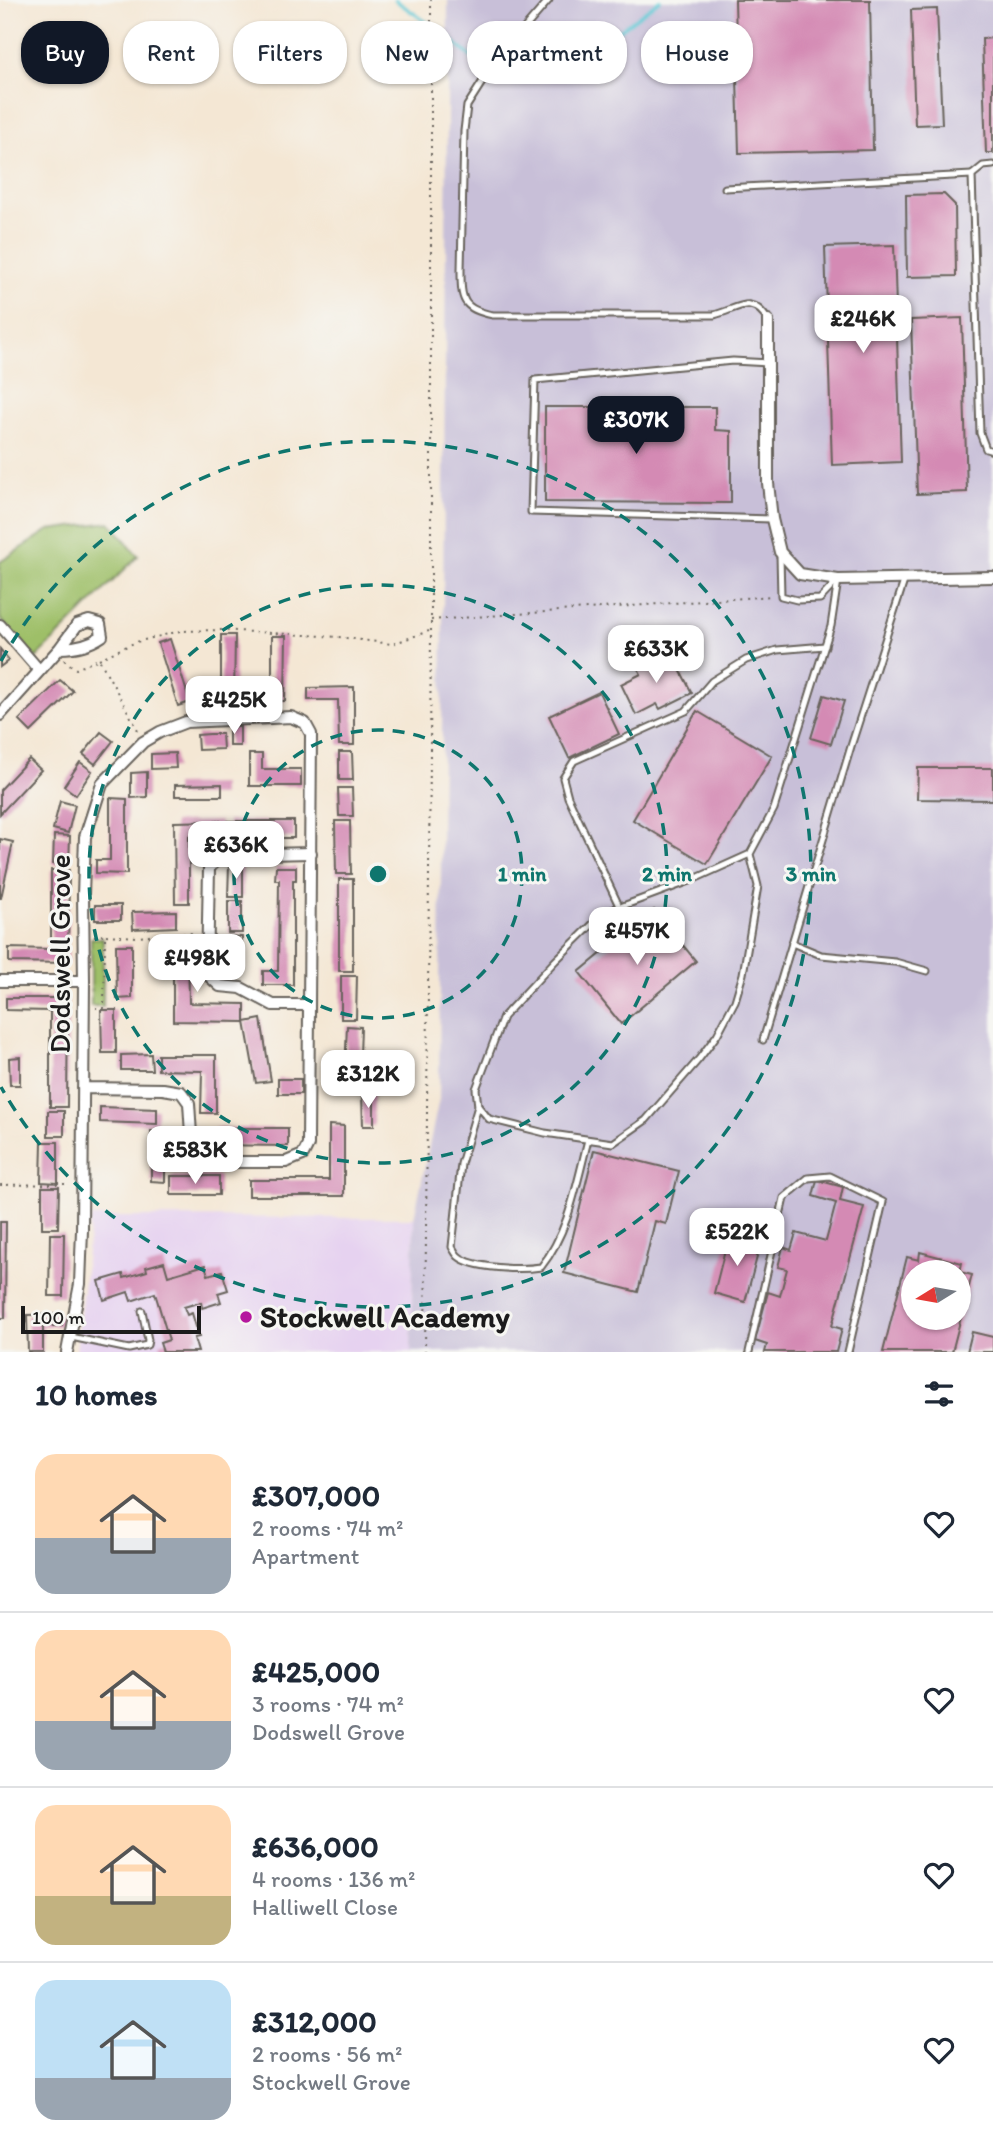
<!DOCTYPE html>
<meta charset="utf-8">
<style>
:root{--surface:#fff;--page:#f6f6f7;--text:#1f2937;--muted:#747a83;--line:#e0e1e3;--accent:#111827}
body{margin:0;font-family:Itim,sans-serif;background:var(--page);color:var(--text);height:100vh;display:flex;flex-direction:column;font-size:26px;white-space:nowrap}
*{box-sizing:border-box;margin:0}
p{font-size:23px;color:var(--muted)}
.icon{flex:none;width:38px;height:38px;fill:none;stroke:currentColor;stroke-width:2;stroke-linecap:round;stroke-linejoin:round}
.map{position:relative;height:1352px;overflow:hidden}
.drawer{display:flex;flex-direction:column;background:var(--surface);flex:1}
.drawer>*{flex:none}
.banner{position:absolute;left:21px;top:21px;width:952px;height:63px;display:flex;gap:14px}
.needle{width:46px;rotate:259deg}
.controls{position:absolute;left:901px;top:1260px;display:grid;gap:14px}
.controls a{display:grid;place-items:center;width:70px;height:70px;border-radius:50%;background:var(--surface);box-shadow:0 2px 5px #0004;font-size:35px}
.scale{position:absolute;left:21px;bottom:18px;width:180px;box-sizing:border-box;padding-left:7px;border:4px solid #1c1c1c;border-top:0;font-size:19px;line-height:24px;white-space:nowrap;color:#1c1c1c;-webkit-text-stroke:5px #f6f6f2;paint-order:stroke}
.price{position:absolute;translate:-50% -60px;padding:0 16px;border-radius:14px;background:#fff;color:#222;font-size:23px;line-height:46px;filter:drop-shadow(0 2px 4px #0008)}
.price::after{content:'';position:absolute;left:50%;top:42px;width:21px;height:16px;margin-left:-10px;background:inherit;clip-path:polygon(0 0,100% 0,50% 100%)}
.price.on{background:var(--accent);color:#fff}
ul{padding:0;list-style:none}
li{display:flex;align-items:center;gap:21px;height:175px;padding:0 35px}
li+li{border-top:2px solid var(--line)}
li span{display:grid;place-items:center;flex:none;width:196px;height:140px;border-radius:21px;color:#555}
li>.icon{margin-inline-start:auto}
span .icon{width:84px;height:84px;fill:#fffc;stroke-width:1}
li b{font-size:30px}
h2{display:flex;justify-content:space-between;align-items:center;height:84px;padding:0 35px;font-size:30px}
.chip{padding:0 24px;border-radius:28px;background:var(--surface);box-shadow:0 2px 5px #0004;font-size:24px;line-height:63px}
.chip.on{background:var(--accent);color:#fff}
.map>svg:first-child{display:block}
</style>
<div class="map">
<svg width="993" height="1352" viewBox="0 0 993 1352">
<rect width="100%" height="100%" fill="#f6f6f2"/>
<filter id="ink" filterUnits="userSpaceOnUse"><feTurbulence type="fractalNoise" baseFrequency=".0143" numOctaves="2"/><feDisplacementMap in="SourceGraphic" scale="14" xChannelSelector="R" yChannelSelector="G"/><feConvolveMatrix kernelMatrix="1 2 1 2 8 2 1 2 1" color-interpolation-filters="sRGB"/></filter>
<filter id="wash" filterUnits="userSpaceOnUse"><feTurbulence type="fractalNoise" baseFrequency=".00686" numOctaves="4" result="noise"/><feDisplacementMap in="SourceGraphic" scale="28" xChannelSelector="R" yChannelSelector="G"/><feGaussianBlur stdDeviation="1.57" result="paint"/><feColorMatrix in="noise" values="0 0 0 0 0 0 0 0 0 0 0 0 0 0 0 0 0 1.4 0 .05"/><feComposite in="paint" operator="in"/></filter>
<g filter="url(#wash)">
<rect width="100%" height="100%" fill="#f4e7d4"/>
<polygon fill="#e6d2f0" points="91,1217 414,1218 411,1352 76,1352"/>
<path fill="#c8bfd8" fill-rule="evenodd" d="M448 0H993V1352H411L414 1218 439 1099ZM914 1272H959V1318H914Z"/>
<g fill="#9ebf68" stroke="#5d6e42" stroke-width="2">
<polygon points="110,522 138,556 36,658 0,619 0,562 49,530"/>
<rect x="91" y="938" width="12" height="68"/>
</g>
<g fill="none" stroke-linecap="round" stroke-linejoin="round">
<polyline stroke="#5bc7d4" stroke-width="3.5" points="395,0 449,38 477,62 506,71 525,73 549,71 581,59 660,0"/>
</g>
<g id="blocks">
<g fill="#d48ab4" fill-rule="evenodd">
<polygon points="735,0 870,0 873,150 739,153"/>
<polygon points="937,9 942,124 915,125 911,10"/>
<polygon points="993,38 993,153 986,153 982,39"/>
<polygon points="944,194 955,205 956,276 907,277 906,195"/>
<polygon points="894,245 901,462 832,465 825,247"/>
<polygon points="962,318 967,492 917,494 911,320"/>
<polygon points="545,407 715,407 715,430 731,431 731,503 545,502"/>
<polygon points="221,635 235,635 234,700 221,700"/>
<polygon points="272,636 286,636 285,701 272,701"/>
<polygon points="170,639 190,702 178,706 158,643"/>
<polygon points="0,649 9,660 0,667"/>
<polygon points="658,653 662,662 673,656 692,693 660,709 657,704 636,715 621,684 641,674 636,665"/>
<polygon points="60,680 73,691 31,732 19,720"/>
<polygon points="354,687 354,745 339,745 338,700 308,700 308,688"/>
<polygon points="599,692 619,734 569,758 549,716"/>
<polygon points="824,695 844,701 831,744 811,738"/>
<polygon points="697,711 772,756 707,864 633,820"/>
<rect x="229" y="727" width="11" height="19"/>
<polygon points="101,732 113,741 95,764 83,754"/>
<polygon points="210,734 222,734 223,749 198,750 197,735"/>
<polygon points="339,752 352,752 353,780 339,780"/>
<polygon points="175,753 176,768 151,769 151,754"/>
<polygon points="249,754 262,754 262,769 301,769 301,786 249,786"/>
<polygon points="29,759 41,770 0,814 0,790"/>
<polygon points="80,762 92,771 76,795 64,786"/>
<polygon points="918,768 993,768 993,800 917,799"/>
<polygon points="147,772 147,797 131,798 131,773"/>
<polygon points="222,784 222,796 175,796 175,785"/>
<polygon points="338,788 352,788 353,816 339,816"/>
<polygon points="110,798 127,799 127,874 96,873 96,860 110,860"/>
<polygon points="60,801 75,805 68,833 53,829"/>
<polygon points="220,821 220,835 189,836 189,903 175,903 174,822"/>
<rect x="228" y="821" width="66" height="17"/>
<polygon points="335,821 350,821 351,874 336,874"/>
<polygon points="54,835 70,836 69,865 53,864"/>
<polygon points="0,839 13,842 1,898 0,898"/>
<polygon points="229,865 243,865 243,897 228,897"/>
<polygon points="276,867 296,867 296,880 293,880 293,985 263,985 263,971 278,971 279,880 275,880"/>
<polygon points="51,870 69,870 68,963 9,962 9,948 51,949"/>
<rect x="339" y="879" width="14" height="92"/>
<rect x="228" y="901" width="14" height="32"/>
<rect x="95" y="905" width="26" height="15"/>
<polygon points="654,910 696,961 621,1024 579,972"/>
<polygon points="176,911 176,927 133,929 132,912"/>
<polygon points="228,936 242,937 242,969 228,969"/>
<polygon points="173,937 188,938 189,1003 245,1004 245,1022 173,1021"/>
<polygon points="116,945 132,945 132,998 117,999"/>
<polygon points="341,976 357,976 356,1019 341,1019"/>
<polygon points="6,998 68,998 67,1107 50,1107 50,1011 6,1010"/>
<polygon points="101,1010 116,1010 116,1053 102,1053"/>
<polygon points="261,1019 271,1081 256,1083 245,1022"/>
<polygon points="347,1026 361,1027 359,1084 328,1083 328,1070 345,1071"/>
<polygon points="151,1054 152,1070 121,1070 121,1055"/>
<polygon points="158,1055 216,1055 216,1113 201,1113 202,1071 158,1070"/>
<polygon points="20,1057 20,1085 10,1085 9,1058"/>
<rect x="278" y="1079" width="23" height="15"/>
<polygon points="362,1094 374,1094 374,1126 363,1126"/>
<polygon points="100,1107 157,1109 157,1124 100,1122"/>
<rect x="48" y="1111" width="16" height="25"/>
<polygon points="329,1125 344,1126 344,1196 249,1196 249,1180 329,1180"/>
<polygon points="214,1128 288,1128 288,1146 213,1145"/>
<polygon points="151,1131 165,1131 165,1182 151,1181"/>
<polygon points="42,1142 58,1142 58,1183 41,1182"/>
<polygon points="594,1150 679,1171 666,1224 655,1221 638,1292 564,1273"/>
<rect x="171" y="1176" width="48" height="19"/>
<polygon points="817,1180 843,1187 840,1201 864,1207 832,1326 842,1329 836,1352 765,1352 767,1345 755,1341 768,1292 780,1296 787,1269 778,1267 783,1247 791,1250 796,1233 826,1241 836,1203 813,1196"/>
<polygon points="42,1187 59,1187 58,1228 42,1228"/>
<polygon points="0,1222 6,1222 5,1318 0,1318"/>
<polygon points="50,1234 64,1234 63,1296 49,1296"/>
<polygon points="729,1234 761,1242 745,1302 714,1293"/>
<path d="M920 1252 962 1263 960 1272 972 1275 952 1352H883L907 1257 919 1260ZM914 1272H959V1318H914Z"/>
<polygon points="164,1262 168,1276 205,1265 208,1275 222,1271 228,1290 218,1293 221,1302 202,1308 201,1302 184,1307 187,1315 192,1313 199,1337 194,1338 198,1352 163,1352 160,1343 169,1340 155,1293 131,1301 128,1292 104,1300 99,1281 123,1274 124,1278 147,1271 146,1267"/>
<polygon points="61,1314 62,1326 43,1326 43,1352 28,1352 27,1315"/>
<polygon points="972,1332 993,1337 993,1352 967,1352"/>
</g>
</g>
</g>
<g filter="url(#ink)">
<use href="#blocks" fill-opacity="0" stroke="#68635c" stroke-width="2"/>
<g fill="none" stroke-linecap="round" stroke-linejoin="round">
<defs>
<g id="lane">
<path d="M549 0 495 62 467 106 464 131 461 270C461 300 462 309 493 315H714C739 309 751 293 768 320"/>
<polyline points="993,165 983,166 972,175 980,433 986,449 993,451"/>
<polyline points="725,188 972,175"/>
<polyline points="769,363 733,361 535,380 531,512 772,519"/>
<polyline points="780,555 781,596 797,600 820,599 838,580"/>
<polyline points="750,854 758,886 743,974 735,1001 717,1035 699,1059 646,1120 613,1143 545,1133 489,1119 478,1106 476,1089 503,1017 555,961 604,913 690,881 750,854 774,809 831,626 838,580"/>
<polyline points="620,908 568,797 563,778 574,761 686,711 712,681 746,660 777,650 825,646"/>
<polyline points="792,943 821,955 895,962 927,971"/>
<polyline points="763,1040 852,743 905,578"/>
<path d="M478 1106 461 1164 452 1247C454 1250 455 1253 458 1256 473 1269 522 1270 541 1267 569 1232 577 1182 588 1140"/>
<polyline points="71,1337 129,1349 147,1345 148,1340 142,1311"/>
<polyline points="749,1352 784,1198 808,1178 830,1176 883,1202 848,1352"/>
</g>
<g id="street">
<polyline points="768,320 768,483 772,519 780,552 800,574 838,580 993,577"/>
<polyline points="0,625 39,670"/>
<path d="M0 715 60 648 77 625 89 621 100 624 102 636C89 645 76 648 60 648"/>
<polyline points="0,981 84,981"/>
<polyline points="309,1005 273,1005 241,988 220,986 207,974 209,868 222,855 311,853"/>
<polyline points="67,1352 80,1284 82,1230 84,981 83,895 85,837 102,784 143,742 160,732 186,722 291,717 305,723 311,734 308,1145 303,1155 286,1162 208,1162 192,1150 189,1103 181,1092 163,1089 83,1088"/>
</g>
</defs>
<use href="#lane" stroke="#68635c" stroke-width="9"/>
<use href="#street" stroke="#68635c" stroke-width="14"/>
<g stroke="#68635c" stroke-width="2" stroke-dasharray="2 5" stroke-linecap="butt">
<polyline points="431,620 773,596"/>
<polyline points="99,659 136,642 180,631 220,630 339,637 392,644 429,631"/>
<polyline points="64,660 76,669 99,659 138,730"/>
<polyline points="106,935 137,937 195,933"/>
<polyline points="94,936 105,935 104,1008 96,1008"/>
<polyline points="0,1185 69,1184"/>
<polyline points="425,1352 431,630 431,0"/>
</g>
<use href="#lane" stroke="#fff" stroke-width="5"/>
<use href="#street" stroke="#fff" stroke-width="10"/>
</g>
</g>
<g fill="none" stroke="#0f766e" stroke-width="3.5" stroke-dasharray="12 9">
<circle cx="378" cy="874" r="144"/>
<circle cx="378" cy="874" r="289"/>
<path d="M1 661A433 433 0 1 1 1 1087"/>
</g>
<circle fill="#b5179e" stroke="#f6f6f2" stroke-width="2.5" cx="246" cy="1317" r="7"/>
<g text-anchor="middle" stroke-width="6" stroke-linejoin="round" paint-order="stroke">
<g font-size="30" fill="#1c1c1c" stroke="#f6f6f2">
<text transform="translate(60 954) rotate(-90)" y="10">Dodswell Grove</text>
</g>
<g font-size="30" font-weight="bold" fill="#1c1c1c" stroke="#f6f6f2" text-anchor="start">
<text x="260" y="1327">Stockwell Academy</text>
</g>
</g>
<circle cx="378" cy="874" r="10" fill="#0f766e" stroke="#f6f6f2" stroke-width="3.5"/>
<g font-size="21" text-anchor="middle" font-weight="bold" fill="#0f766e" stroke="#f6f6f2" stroke-width="6" stroke-linejoin="round" paint-order="stroke">
<text x="522" y="881">1 min</text>
<text x="667" y="881">2 min</text>
<text x="811" y="881">3 min</text>
</g>
</svg>
<div class="controls">
<a><svg class="needle" viewBox="-14 -14 28 28"><path d="M0-13l5 13h-10z" fill="#e53935"/><path d="M0 13l5-13h-10z" fill="#747a83"/></svg></a>
</div>
<div class="scale">100 m</div>
<b class="price" style="left:863px;top:355px">£246K</b>
<b class="price on" style="left:636px;top:456px">£307K</b>
<b class="price" style="left:656px;top:685px">£633K</b>
<b class="price" style="left:234px;top:736px">£425K</b>
<b class="price" style="left:236px;top:881px">£636K</b>
<b class="price" style="left:637px;top:967px">£457K</b>
<b class="price" style="left:197px;top:994px">£498K</b>
<b class="price" style="left:368px;top:1110px">£312K</b>
<b class="price" style="left:195px;top:1186px">£583K</b>
<b class="price" style="left:737px;top:1268px">£522K</b>
<div class="banner">
<a class="chip on">Buy</a>
<a class="chip">Rent</a>
<a class="chip">Filters</a>
<a class="chip">New</a>
<a class="chip">Apartment</a>
<a class="chip">House</a>
</div>
</div>
<section class="drawer">
<h2>10 homes<svg class="icon" aria-label="filters" viewBox="0 0 24 24"><path d="M4 7h16M4 17h16"/><circle cx="9" cy="7" r="2"/><circle cx="15" cy="17" r="2"/></svg></h2>
<ul>
<li><span style="background:linear-gradient(#ffd9b3 60%,#9aa5b1 0)"><svg class="icon" aria-label="home" viewBox="0 0 24 24"><path d="M3 11l9-7 9 7M6 9v11h12V9"/></svg></span><div><b>£307,000</b><p>2 rooms · 74 m²</p><p>Apartment</p></div><svg class="icon" aria-label="heart" viewBox="0 0 24 24"><path d="M12 20l-8-8c-3-5 5-10 8-4 3-6 11-1 8 4z"/></svg></li>
<li><span style="background:linear-gradient(#ffd9b3 65%,#9aa5b1 0)"><svg class="icon" aria-label="home" viewBox="0 0 24 24"><path d="M3 11l9-7 9 7M6 9v11h12V9"/></svg></span><div><b>£425,000</b><p>3 rooms · 74 m²</p><p>Dodswell Grove</p></div><svg class="icon" aria-label="heart" viewBox="0 0 24 24"><path d="M12 20l-8-8c-3-5 5-10 8-4 3-6 11-1 8 4z"/></svg></li>
<li><span style="background:linear-gradient(#ffd9b3 65%,#c2b280 0)"><svg class="icon" aria-label="home" viewBox="0 0 24 24"><path d="M3 11l9-7 9 7M6 9v11h12V9"/></svg></span><div><b>£636,000</b><p>4 rooms · 136 m²</p><p>Halliwell Close</p></div><svg class="icon" aria-label="heart" viewBox="0 0 24 24"><path d="M12 20l-8-8c-3-5 5-10 8-4 3-6 11-1 8 4z"/></svg></li>
<li><span style="background:linear-gradient(#bfe0f5 70%,#9aa5b1 0)"><svg class="icon" aria-label="home" viewBox="0 0 24 24"><path d="M3 11l9-7 9 7M6 9v11h12V9"/></svg></span><div><b>£312,000</b><p>2 rooms · 56 m²</p><p>Stockwell Grove</p></div><svg class="icon" aria-label="heart" viewBox="0 0 24 24"><path d="M12 20l-8-8c-3-5 5-10 8-4 3-6 11-1 8 4z"/></svg></li>
</ul>
</section>
